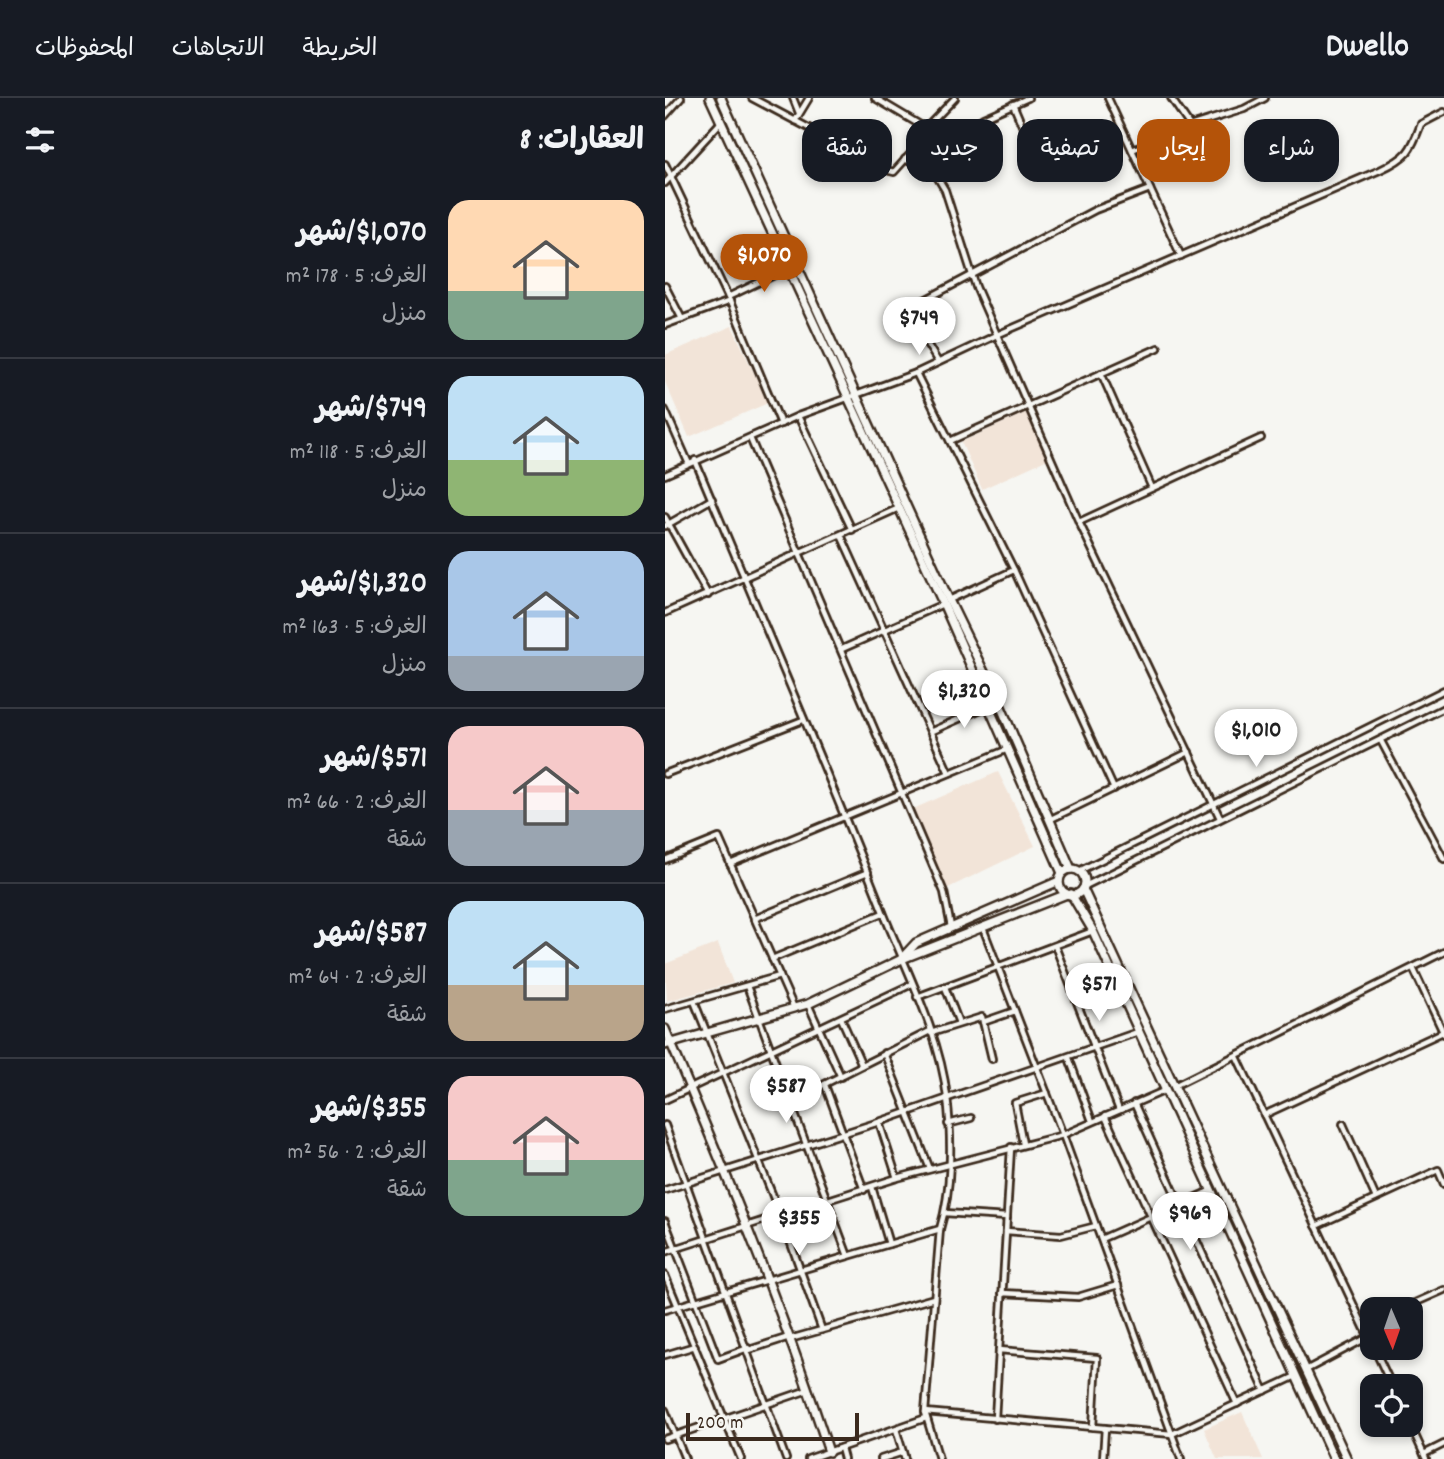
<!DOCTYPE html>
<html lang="ar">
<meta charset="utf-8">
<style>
:root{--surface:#171b24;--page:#20242c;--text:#f1f3f6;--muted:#9ea1a6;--line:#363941;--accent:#b45309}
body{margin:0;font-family:Dekko,"Playpen Sans Arabic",sans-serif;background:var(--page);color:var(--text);direction:rtl;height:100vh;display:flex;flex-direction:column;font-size:26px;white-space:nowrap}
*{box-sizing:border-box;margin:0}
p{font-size:23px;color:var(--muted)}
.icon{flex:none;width:38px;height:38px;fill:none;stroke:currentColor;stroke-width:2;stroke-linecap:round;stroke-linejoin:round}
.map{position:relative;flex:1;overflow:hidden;direction:ltr}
.details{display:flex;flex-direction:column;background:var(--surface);width:665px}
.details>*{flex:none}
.top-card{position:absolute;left:21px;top:21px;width:653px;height:63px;direction:rtl;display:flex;gap:14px}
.needle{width:46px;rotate:178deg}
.buttons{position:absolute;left:695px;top:1199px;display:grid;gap:14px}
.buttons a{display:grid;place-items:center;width:63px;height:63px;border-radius:14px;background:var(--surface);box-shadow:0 4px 10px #0003;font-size:35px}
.scale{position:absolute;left:21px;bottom:18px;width:173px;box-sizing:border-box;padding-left:7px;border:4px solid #3b2a1e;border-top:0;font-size:19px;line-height:24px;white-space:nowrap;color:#3b2a1e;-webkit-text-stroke:5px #f6f6f2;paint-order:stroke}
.price{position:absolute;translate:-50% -60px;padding:0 16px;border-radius:24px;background:#fff;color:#222;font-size:23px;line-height:46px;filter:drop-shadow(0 2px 4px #0008)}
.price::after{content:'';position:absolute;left:50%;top:42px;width:21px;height:16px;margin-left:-10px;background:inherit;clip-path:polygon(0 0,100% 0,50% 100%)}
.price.current{background:var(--accent);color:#fff}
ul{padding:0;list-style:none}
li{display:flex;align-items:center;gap:21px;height:175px;padding:0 21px}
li+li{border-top:2px solid var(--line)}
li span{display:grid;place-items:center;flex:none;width:196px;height:140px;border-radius:21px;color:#555}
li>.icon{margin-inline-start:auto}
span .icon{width:84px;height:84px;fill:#fffc;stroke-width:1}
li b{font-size:30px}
h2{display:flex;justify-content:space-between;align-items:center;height:84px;padding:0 21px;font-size:30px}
.chip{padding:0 24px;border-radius:21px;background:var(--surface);box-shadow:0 4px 10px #0003;font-size:24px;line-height:63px}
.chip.current{background:var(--accent);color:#fff}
header{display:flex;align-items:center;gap:42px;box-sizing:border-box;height:98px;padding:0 35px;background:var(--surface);border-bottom:2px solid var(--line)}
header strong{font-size:33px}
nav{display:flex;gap:38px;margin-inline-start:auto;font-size:24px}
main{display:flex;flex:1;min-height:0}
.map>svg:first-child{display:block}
</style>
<header>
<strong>Dwello</strong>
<nav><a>الخريطة</a><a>الاتجاهات</a><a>المحفوظات</a></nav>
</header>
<main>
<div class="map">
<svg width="779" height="1361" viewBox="0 0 779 1361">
<rect width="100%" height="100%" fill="#f6f6f2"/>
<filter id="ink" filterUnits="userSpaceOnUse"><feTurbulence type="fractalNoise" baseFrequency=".0143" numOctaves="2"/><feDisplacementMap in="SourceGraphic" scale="14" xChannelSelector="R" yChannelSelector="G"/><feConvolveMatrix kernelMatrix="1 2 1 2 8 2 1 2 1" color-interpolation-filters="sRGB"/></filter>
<g filter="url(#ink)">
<g fill="#f2e4d8">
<polygon points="67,228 103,305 24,339 0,284 0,257"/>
<polygon points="362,314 383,361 317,391 296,344"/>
<polygon points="333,674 370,748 281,791 248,711"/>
<polygon points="53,845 68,885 2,903 0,866"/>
<polygon points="577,1314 598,1361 552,1361 539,1331"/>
</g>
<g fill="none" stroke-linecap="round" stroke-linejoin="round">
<defs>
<g id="street">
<polyline points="87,0 225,73 229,74 265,34"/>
<polyline points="128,0 134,15"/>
<polyline points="210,0 262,31 272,43 284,44 318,20 363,0"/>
<polyline points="443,0 516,158"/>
<polyline points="506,0 525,28"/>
<polyline points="348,6 362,39"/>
<polyline points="0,18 16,0"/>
<polyline points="130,23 144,0"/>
<polyline points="261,30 290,0"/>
<polyline points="467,52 525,28 579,11 600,0"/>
<polyline points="240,61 271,77 280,92 311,189 414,424 555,720"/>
<polyline points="0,66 63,199 116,326"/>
<polyline points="0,85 56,24"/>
<polyline points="0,188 17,221"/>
<polyline points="63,199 124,170"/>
<polyline points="0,227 65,203"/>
<polyline points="273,264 243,214 254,205 430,112 485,91"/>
<polyline points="251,275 349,472 449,691"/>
<polyline points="436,275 487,390"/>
<polyline points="0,312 24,366"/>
<polyline points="133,318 187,432"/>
<polyline points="85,340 279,794 286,829"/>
<polyline points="285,343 493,250"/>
<path d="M30 362C93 513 158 662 218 814 241 872 275 936 282 999 287 1041 287 1091 275 1131L260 1314 274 1361"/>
<path d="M0 377 133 318 251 275 334 236 715 72C743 59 746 53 756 26L779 14"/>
<polyline points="0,419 43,497"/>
<polyline points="414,424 596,340"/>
<polyline points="0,428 47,401"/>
<polyline points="176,437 284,675"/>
<polyline points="284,502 349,472"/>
<polyline points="0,515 234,410"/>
<polyline points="177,551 278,506"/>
<polyline points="267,633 323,608"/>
<polyline points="716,643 779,761"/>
<polyline points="0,676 138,622"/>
<polyline points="386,721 524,654"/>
<polyline points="0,762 54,740 129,910"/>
<polyline points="65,766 343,651"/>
<polyline points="414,773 779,592"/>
<polyline points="420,788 779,610"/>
<polyline points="89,821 203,774"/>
<polyline points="318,830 398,1037 516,1361"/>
<polyline points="390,848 454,1012"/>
<polyline points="107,861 218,815"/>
<polyline points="748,870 779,936"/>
<polyline points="82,888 183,1158"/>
<polyline points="280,889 294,925"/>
<polyline points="252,899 428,833"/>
<polyline points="29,903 116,1118 157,1232"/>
<polyline points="143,906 176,979"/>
<polyline points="0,911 115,878"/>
<polyline points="176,920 197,967"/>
<polyline points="318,924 350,913"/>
<polyline points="266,935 317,919 327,961"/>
<polyline points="219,955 265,1071"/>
<polyline points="572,959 707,1246"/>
<polyline points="404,960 427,1023"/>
<polyline points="160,987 199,1092"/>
<polyline points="509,988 779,854"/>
<polyline points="0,1002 247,886"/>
<polyline points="126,1003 265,933"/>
<polyline points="469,1005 600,1293"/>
<polyline points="599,1017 778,934"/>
<polyline points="440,1018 572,1306"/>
<polyline points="214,1024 232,1080"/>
<polyline points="283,1026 306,1020"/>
<polyline points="678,1026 711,1100"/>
<polyline points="0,1027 121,1361"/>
<polyline points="358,1046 350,1005 382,995"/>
<polyline points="207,1089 224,1146"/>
<polyline points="0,1092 214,1024 473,934"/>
<polyline points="280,1115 342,1119"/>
<polyline points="0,1123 53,1261 83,1250"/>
<polyline points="651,1128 773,1072 779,1086"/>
<polyline points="341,1133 396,1137 431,1128"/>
<polyline points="436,1141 547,1092"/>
<polyline points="0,1154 232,1080 398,1037 501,992"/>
<polyline points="0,1177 76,1361"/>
<polyline points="337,1195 413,1199 453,1187"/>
<polyline points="736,1211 779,1192"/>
<polyline points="0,1212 275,1131"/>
<polyline points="125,1241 269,1200"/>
<polyline points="709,1250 727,1288"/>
<polyline points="84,1252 124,1239"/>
<polyline points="334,1252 432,1260 428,1329"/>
<polyline points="0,1257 30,1248"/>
<polyline points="641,1272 707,1237"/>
<polyline points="0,1312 20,1361"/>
<polyline points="260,1314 507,1336 631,1278"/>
<polyline points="330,1321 346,1049"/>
<polyline points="745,1326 761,1361"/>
<polyline points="231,1331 240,1361"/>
<polyline points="0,1341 143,1292"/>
<polyline points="176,1350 179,1361"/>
<polyline points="759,1356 779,1346"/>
<polyline points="143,1361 261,1320"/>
<polyline points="216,1361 238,1354"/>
<polyline points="438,1361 440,1330"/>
</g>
<g id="secondary">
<polyline points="45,0 278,505 397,775"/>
<polyline points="56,0 284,502 336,609 406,771"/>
<circle cx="407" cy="784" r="13"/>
<polyline points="418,791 682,1361"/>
<polyline points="406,796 428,833 669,1361"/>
<polyline points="237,860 251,845 394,783"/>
<path d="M0 931C59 1070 117 1210 164 1354"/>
<polyline points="0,947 143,906 237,861 402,796"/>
</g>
</defs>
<use href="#street" stroke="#3b2a1e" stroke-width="10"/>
<use href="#secondary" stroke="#3b2a1e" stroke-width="12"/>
<use href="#street" stroke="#f6f6f2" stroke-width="4.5"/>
<use href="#secondary" stroke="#f6f6f2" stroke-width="7"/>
</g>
</g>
</svg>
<div class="buttons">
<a><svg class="needle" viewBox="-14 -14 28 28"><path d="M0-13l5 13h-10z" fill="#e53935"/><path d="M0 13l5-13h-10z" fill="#9ea1a6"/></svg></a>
<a><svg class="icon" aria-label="locate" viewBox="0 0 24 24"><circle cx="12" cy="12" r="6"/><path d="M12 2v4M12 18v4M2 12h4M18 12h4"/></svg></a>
</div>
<div class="scale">200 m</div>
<b class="price current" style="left:99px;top:196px">$1,070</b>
<b class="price" style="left:254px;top:259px">$749</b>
<b class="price" style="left:299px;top:632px">$1,320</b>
<b class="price" style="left:591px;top:671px">$1,010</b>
<b class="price" style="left:434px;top:925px">$571</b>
<b class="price" style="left:121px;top:1027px">$587</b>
<b class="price" style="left:525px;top:1154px">$969</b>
<b class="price" style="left:134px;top:1159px">$355</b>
<div class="top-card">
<a class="chip">شراء</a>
<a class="chip current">إيجار</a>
<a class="chip">تصفية</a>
<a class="chip">جديد</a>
<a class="chip">شقة</a>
</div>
</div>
<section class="details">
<h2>العقارات: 8<svg class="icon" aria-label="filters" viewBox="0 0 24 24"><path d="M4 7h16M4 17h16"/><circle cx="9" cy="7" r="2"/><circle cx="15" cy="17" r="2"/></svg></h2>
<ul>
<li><span style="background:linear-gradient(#ffd9b3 65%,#7fa58c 0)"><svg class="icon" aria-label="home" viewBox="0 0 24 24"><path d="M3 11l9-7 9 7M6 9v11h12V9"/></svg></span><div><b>$1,070/شهر</b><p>الغرف: 5 · 178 m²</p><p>منزل</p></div></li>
<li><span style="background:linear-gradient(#bfe0f5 60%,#8fb573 0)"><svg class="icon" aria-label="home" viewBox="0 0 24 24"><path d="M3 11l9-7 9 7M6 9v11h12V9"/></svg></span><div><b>$749/شهر</b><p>الغرف: 5 · 118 m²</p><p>منزل</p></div></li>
<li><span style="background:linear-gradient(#a9c7e8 75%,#9aa5b1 0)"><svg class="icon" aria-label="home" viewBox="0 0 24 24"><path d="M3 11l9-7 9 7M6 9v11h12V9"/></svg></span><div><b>$1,320/شهر</b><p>الغرف: 5 · 163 m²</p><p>منزل</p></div></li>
<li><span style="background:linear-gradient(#f6c9c9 60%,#9aa5b1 0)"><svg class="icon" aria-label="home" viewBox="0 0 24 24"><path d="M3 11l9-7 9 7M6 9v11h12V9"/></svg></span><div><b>$571/شهر</b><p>الغرف: 2 · 66 m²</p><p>شقة</p></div></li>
<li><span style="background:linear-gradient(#bfe0f5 60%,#b9a48a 0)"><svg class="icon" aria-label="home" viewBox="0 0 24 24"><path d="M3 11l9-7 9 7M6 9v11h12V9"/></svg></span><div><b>$587/شهر</b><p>الغرف: 2 · 64 m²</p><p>شقة</p></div></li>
<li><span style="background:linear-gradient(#f6c9c9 60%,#7fa58c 0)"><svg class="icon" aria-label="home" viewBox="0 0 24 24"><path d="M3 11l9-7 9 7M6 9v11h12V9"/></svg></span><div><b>$355/شهر</b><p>الغرف: 2 · 56 m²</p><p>شقة</p></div></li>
</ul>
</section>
</main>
